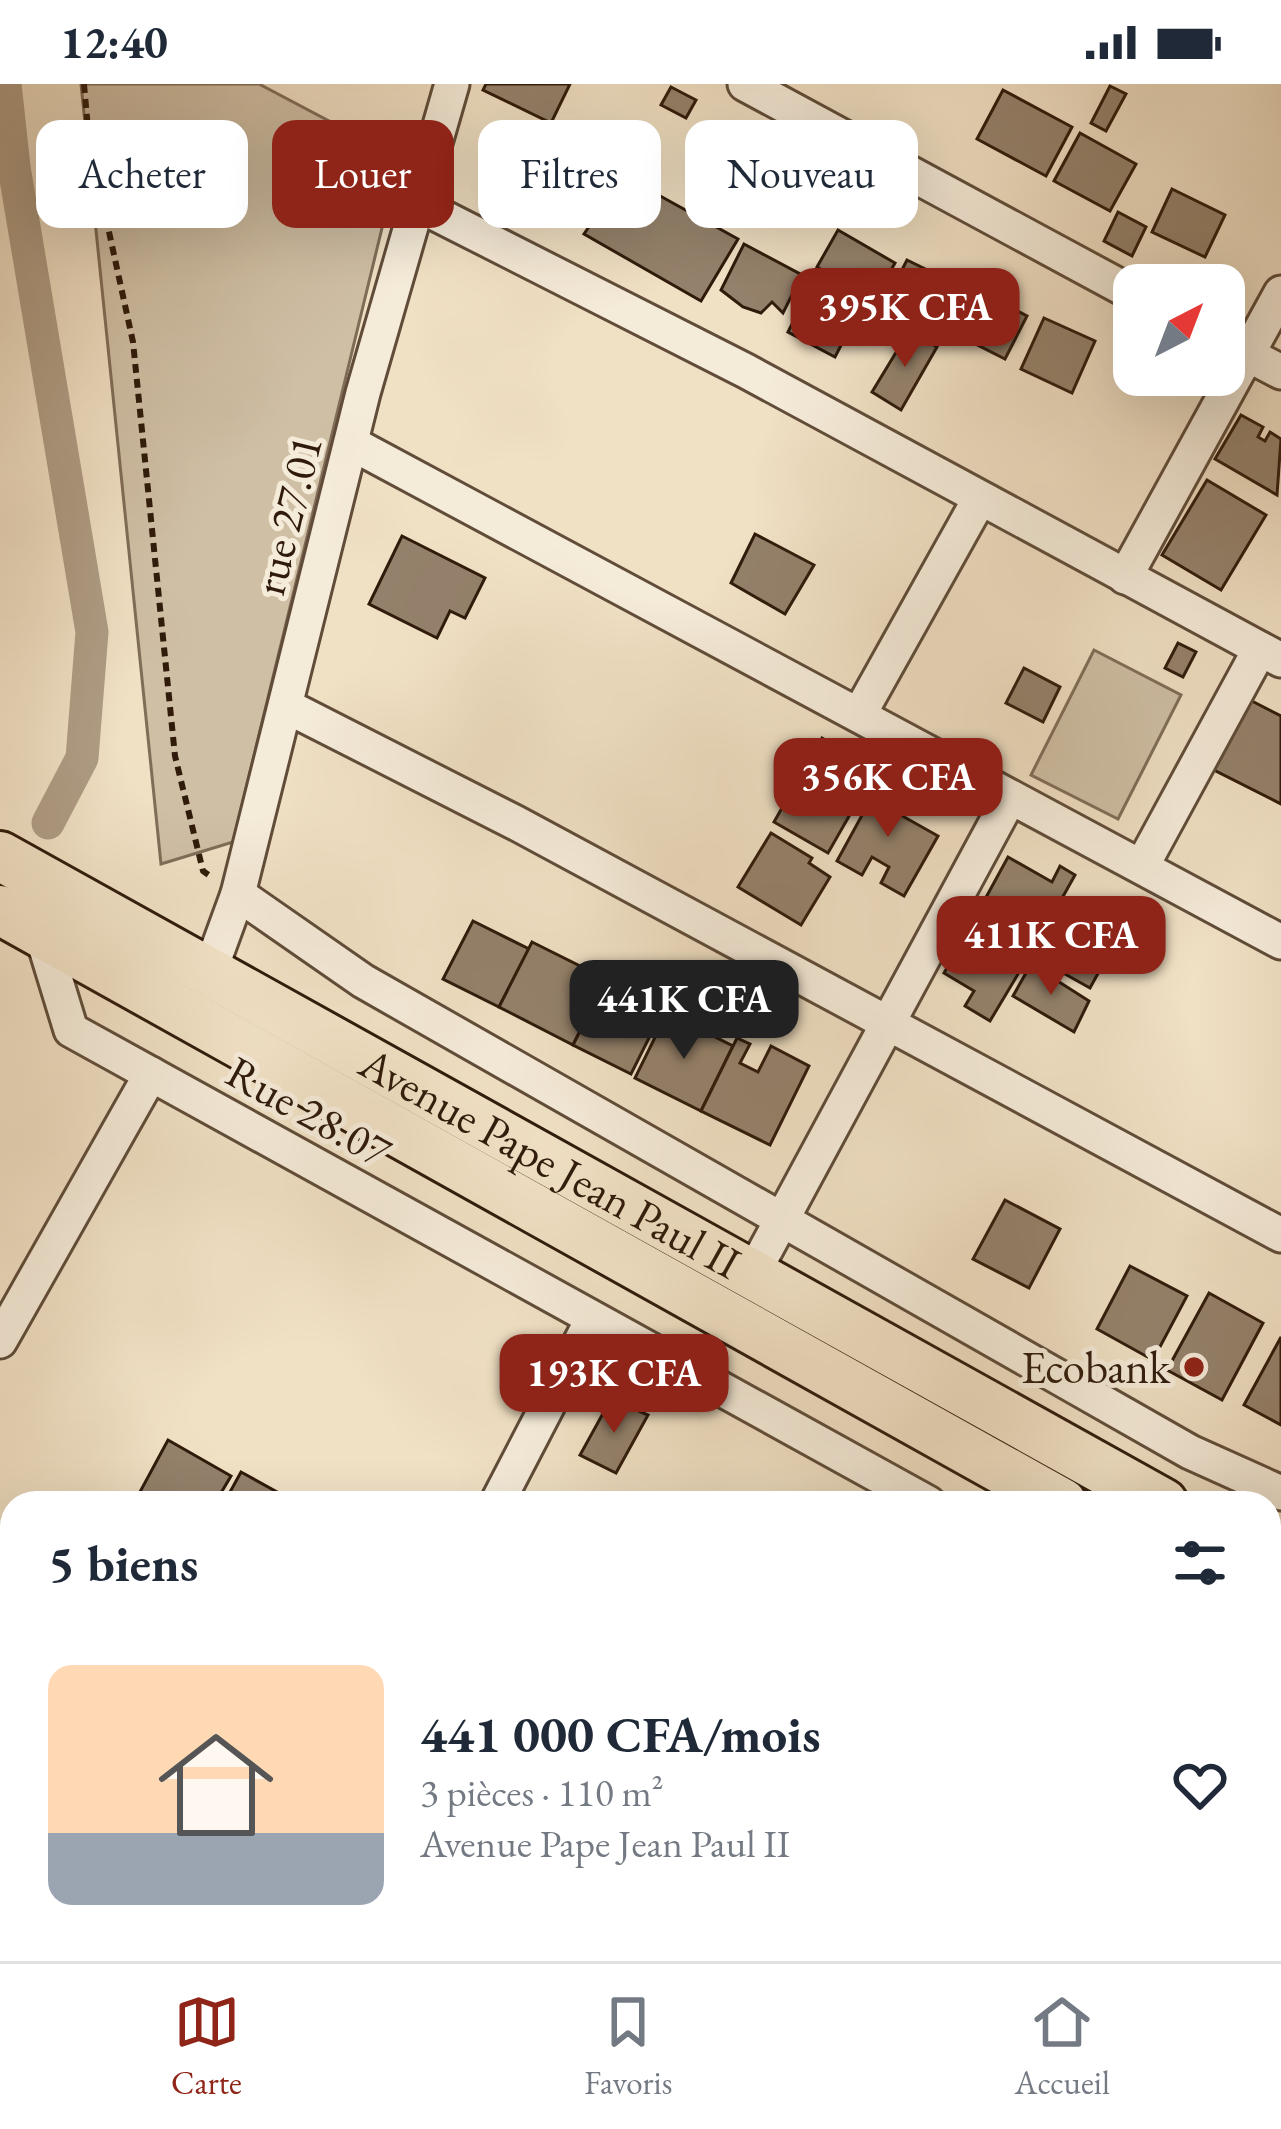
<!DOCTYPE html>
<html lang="fr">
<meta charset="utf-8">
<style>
:root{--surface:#fff;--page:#f2f2f3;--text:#1f2937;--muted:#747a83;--line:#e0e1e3;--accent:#8f2418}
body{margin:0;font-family:"EB Garamond",serif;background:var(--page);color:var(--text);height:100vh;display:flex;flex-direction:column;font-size:45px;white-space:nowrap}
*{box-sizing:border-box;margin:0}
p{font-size:39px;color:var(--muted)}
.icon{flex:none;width:66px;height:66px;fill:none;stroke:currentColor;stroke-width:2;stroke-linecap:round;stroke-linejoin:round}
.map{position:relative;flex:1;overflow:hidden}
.panel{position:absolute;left:0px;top:1407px;width:1281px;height:471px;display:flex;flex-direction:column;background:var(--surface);border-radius:36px 36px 0 0;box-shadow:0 12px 48px #0002}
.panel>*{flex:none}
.hud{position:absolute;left:36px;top:36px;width:1209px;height:108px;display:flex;gap:24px}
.needle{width:78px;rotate:42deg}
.buttons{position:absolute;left:1113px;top:180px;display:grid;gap:24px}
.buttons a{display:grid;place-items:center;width:132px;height:132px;border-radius:24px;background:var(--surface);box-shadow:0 12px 48px #0002;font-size:60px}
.price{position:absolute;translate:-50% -102px;padding:0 27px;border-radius:24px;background:var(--accent);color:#fff;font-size:39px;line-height:78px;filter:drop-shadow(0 3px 6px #0008)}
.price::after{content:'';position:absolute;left:50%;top:72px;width:36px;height:27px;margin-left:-18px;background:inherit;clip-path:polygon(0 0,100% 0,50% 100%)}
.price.selected{background:#222;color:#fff}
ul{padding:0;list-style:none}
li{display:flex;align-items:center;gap:36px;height:300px;padding:0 48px}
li+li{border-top:3px solid var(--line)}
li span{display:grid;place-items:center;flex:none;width:336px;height:240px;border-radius:24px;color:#555}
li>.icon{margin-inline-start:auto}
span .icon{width:144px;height:144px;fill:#fffc;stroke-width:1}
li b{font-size:51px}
h2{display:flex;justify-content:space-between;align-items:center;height:144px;padding:0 48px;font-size:51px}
.pill{padding:0 42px;border-radius:24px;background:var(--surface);box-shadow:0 12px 48px #0002;font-size:42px;line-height:108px}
.pill.selected{background:var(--accent);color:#fff}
.status{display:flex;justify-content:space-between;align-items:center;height:84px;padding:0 60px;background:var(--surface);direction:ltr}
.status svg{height:33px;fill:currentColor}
.menu{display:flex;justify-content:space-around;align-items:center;height:168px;border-top:3px solid var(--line);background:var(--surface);font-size:33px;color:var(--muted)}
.menu a{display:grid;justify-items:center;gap:6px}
.menu .selected{color:var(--accent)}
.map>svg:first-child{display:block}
</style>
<div class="status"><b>12:40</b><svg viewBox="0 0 49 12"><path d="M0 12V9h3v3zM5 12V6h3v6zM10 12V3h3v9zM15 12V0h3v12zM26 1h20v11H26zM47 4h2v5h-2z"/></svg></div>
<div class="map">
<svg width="1281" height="1877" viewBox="0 0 1281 1877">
<rect width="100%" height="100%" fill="#f0e0c4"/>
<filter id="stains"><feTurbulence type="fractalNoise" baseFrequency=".00167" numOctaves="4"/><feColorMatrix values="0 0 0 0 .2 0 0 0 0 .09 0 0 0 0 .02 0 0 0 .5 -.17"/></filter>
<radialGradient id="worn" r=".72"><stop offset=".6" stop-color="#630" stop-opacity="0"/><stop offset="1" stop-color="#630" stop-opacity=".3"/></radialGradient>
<g fill="#cfbfa5" stroke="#806d58" stroke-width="3">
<polygon points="81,0 259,0 399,74 233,758 161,780"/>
<polygon points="1094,566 1181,611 1118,735 1031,691"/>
</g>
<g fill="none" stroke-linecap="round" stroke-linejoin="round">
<polyline stroke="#af9d85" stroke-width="33" points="5,0 14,83 92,548 82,674 48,739"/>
</g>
<g fill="#94816b" stroke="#301b0b" stroke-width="3">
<polygon points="486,0 570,0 551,39 483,6"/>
<polygon points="1110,2 1126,10 1106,47 1091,39"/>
<polygon points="671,3 696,16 686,34 661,21"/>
<polygon points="1003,6 1072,43 1046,92 977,55"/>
<polygon points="1080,49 1136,80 1110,127 1054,97"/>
<polygon points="806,73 838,89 827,113 805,102 808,96 798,91"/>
<polygon points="624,92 738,155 701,217 584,150"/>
<polygon points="1172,105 1225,131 1205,173 1152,148"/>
<polygon points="1118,128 1146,143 1132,172 1104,157"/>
<polygon points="838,146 895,179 874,216 817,183"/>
<polygon points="744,160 802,191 783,229 772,218 761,229 743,223 721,206"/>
<polygon points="907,176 966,205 945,247 886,217"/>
<polygon points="813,198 861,223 835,273 788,248"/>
<polygon points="979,207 1027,232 1005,275 956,250"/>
<polygon points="1044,234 1095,257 1072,309 1021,285"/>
<polygon points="909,247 937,263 901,326 872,308"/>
<polygon points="1241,331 1263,343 1258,353 1265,357 1270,348 1281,355 1277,411 1215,375"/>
<polygon points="1207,396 1266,431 1221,506 1162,471"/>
<polygon points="755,450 814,481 785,530 731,499"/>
<polygon points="402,452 485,494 465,534 450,527 437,554 369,520"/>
<polygon points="1178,559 1196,568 1183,593 1165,584"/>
<polygon points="1024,584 1060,603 1043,638 1006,619"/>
<polygon points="1248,615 1281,632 1281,720 1212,685"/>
<polygon points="822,654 876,685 828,769 774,738"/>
<polygon points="884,691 904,701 890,725 938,752 904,812 881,799 889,783 872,773 862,791 837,777"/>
<polygon points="771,749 812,774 809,779 830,793 801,841 738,803"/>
<polygon points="1008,773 1052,798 1060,782 1075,791 1056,825 1046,820 1021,866 972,839"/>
<polygon points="1079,823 1119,845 1130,824 1140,829 1129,850 1122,846 1090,904 1047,880"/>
<polygon points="473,837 529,865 499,923 443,895"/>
<polygon points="968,848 1024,880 990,937 965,922 974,907 944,889"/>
<polygon points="532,858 606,895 573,961 499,923"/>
<polygon points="1031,880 1089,917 1074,948 1013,912"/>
<polygon points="601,906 658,936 631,990 573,961"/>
<polygon points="667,929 733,962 701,1027 635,994"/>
<polygon points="737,954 750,960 740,979 758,988 771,962 809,982 770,1061 701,1027"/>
<polygon points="1005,1116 1060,1145 1029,1204 973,1175"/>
<polygon points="1130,1182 1187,1212 1153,1276 1097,1245"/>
<polygon points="1209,1209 1263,1239 1222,1316 1167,1286"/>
<polygon points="1281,1253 1281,1341 1244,1321"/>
<polygon points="611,1315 648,1331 616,1389 580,1371"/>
<polygon points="168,1356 231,1392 215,1419 134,1419"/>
<polygon points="241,1388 297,1419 224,1419"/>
<polygon points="757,1866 891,1866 886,1877 751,1877"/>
</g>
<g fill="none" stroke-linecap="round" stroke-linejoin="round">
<defs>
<g id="minor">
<polyline points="745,0 1134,210"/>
<polyline points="417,120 746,287 1281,576"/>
<polyline points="1224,258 1281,288"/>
<polyline points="351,359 1281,858"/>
<polyline points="1125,493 1281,209"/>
<polyline points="286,622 516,739 1281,1151"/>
<polyline points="860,629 979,416"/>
<polyline points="1142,782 1260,565"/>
<polyline points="238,810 363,897 1190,1368 1281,1409"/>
<polyline points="41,848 71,946 928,1419"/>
<polyline points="211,884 238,810 363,309 452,0"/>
<polyline points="752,1191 1010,713"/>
<polyline points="0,1257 151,990"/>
<polyline points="497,1419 592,1236"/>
<polyline points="0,1565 12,1571"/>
<polyline points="1269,1604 1281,1610"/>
<polyline points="0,1826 12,1804"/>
<polyline points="568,1866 588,1877"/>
<polyline points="255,1877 261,1866"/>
</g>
<g id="highway">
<path id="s1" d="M0 772 1163 1419"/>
<polyline points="0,826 1062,1419"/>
<polyline points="1269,1472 1281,1478"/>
<polyline points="1269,1529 1281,1536"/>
</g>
</defs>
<use href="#minor" stroke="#604c39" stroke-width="39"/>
<use href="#highway" stroke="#301b0b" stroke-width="54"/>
<polyline stroke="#301b0b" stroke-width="6" stroke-dasharray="9 6" stroke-linecap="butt" points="84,0 89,56 133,258 175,672 203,787 210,792"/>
<use href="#minor" stroke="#f5ebd9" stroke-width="33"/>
<use href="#highway" stroke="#f0e0c4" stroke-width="48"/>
</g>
<circle fill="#8f2418" stroke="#f5ebd9" stroke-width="4.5" cx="1194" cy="1283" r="12"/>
<g text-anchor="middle" stroke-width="10" stroke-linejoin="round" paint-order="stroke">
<g font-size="45" fill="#301b0b" stroke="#f5ebd9">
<text transform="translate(287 431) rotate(-76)" y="16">rue 27.01</text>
<text transform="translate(309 1027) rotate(29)" y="16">Rue 28.07</text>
<text dy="16" stroke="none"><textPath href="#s1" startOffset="630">Avenue Pape Jean Paul II</textPath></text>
</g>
<g font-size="45" fill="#301b0b" stroke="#f5ebd9" text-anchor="end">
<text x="1170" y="1299">Ecobank</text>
</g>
</g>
<rect width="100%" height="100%" filter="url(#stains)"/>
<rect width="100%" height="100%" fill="url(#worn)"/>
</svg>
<div class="buttons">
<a><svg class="needle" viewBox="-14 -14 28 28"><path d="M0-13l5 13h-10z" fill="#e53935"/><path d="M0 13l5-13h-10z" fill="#747a83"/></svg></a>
</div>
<b class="price" style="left:905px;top:286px">395K CFA</b>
<b class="price" style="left:888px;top:756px">356K CFA</b>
<b class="price" style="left:1051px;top:914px">411K CFA</b>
<b class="price selected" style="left:684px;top:978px">441K CFA</b>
<b class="price" style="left:614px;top:1352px">193K CFA</b>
<div class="hud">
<a class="pill">Acheter</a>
<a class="pill selected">Louer</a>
<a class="pill">Filtres</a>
<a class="pill">Nouveau</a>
</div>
<section class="panel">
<h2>5 biens<svg class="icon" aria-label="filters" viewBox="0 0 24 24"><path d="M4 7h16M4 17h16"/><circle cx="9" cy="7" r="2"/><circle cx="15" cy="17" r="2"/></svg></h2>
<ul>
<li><span style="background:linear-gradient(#ffd9b3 70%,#9aa5b1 0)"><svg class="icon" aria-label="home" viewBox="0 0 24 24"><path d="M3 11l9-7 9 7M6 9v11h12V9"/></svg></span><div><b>441 000 CFA/mois</b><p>3 pièces · 110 m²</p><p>Avenue Pape Jean Paul II</p></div><svg class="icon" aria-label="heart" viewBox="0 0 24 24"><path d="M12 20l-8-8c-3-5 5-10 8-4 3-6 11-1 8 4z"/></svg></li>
</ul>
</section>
</div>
<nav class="menu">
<a class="selected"><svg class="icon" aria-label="map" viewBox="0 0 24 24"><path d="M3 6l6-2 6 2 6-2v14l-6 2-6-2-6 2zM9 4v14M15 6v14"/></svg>Carte</a>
<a><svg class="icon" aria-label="saved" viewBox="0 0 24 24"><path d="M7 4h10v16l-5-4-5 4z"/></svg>Favoris</a>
<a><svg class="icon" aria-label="home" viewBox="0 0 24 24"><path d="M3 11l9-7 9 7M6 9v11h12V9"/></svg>Accueil</a>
</nav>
